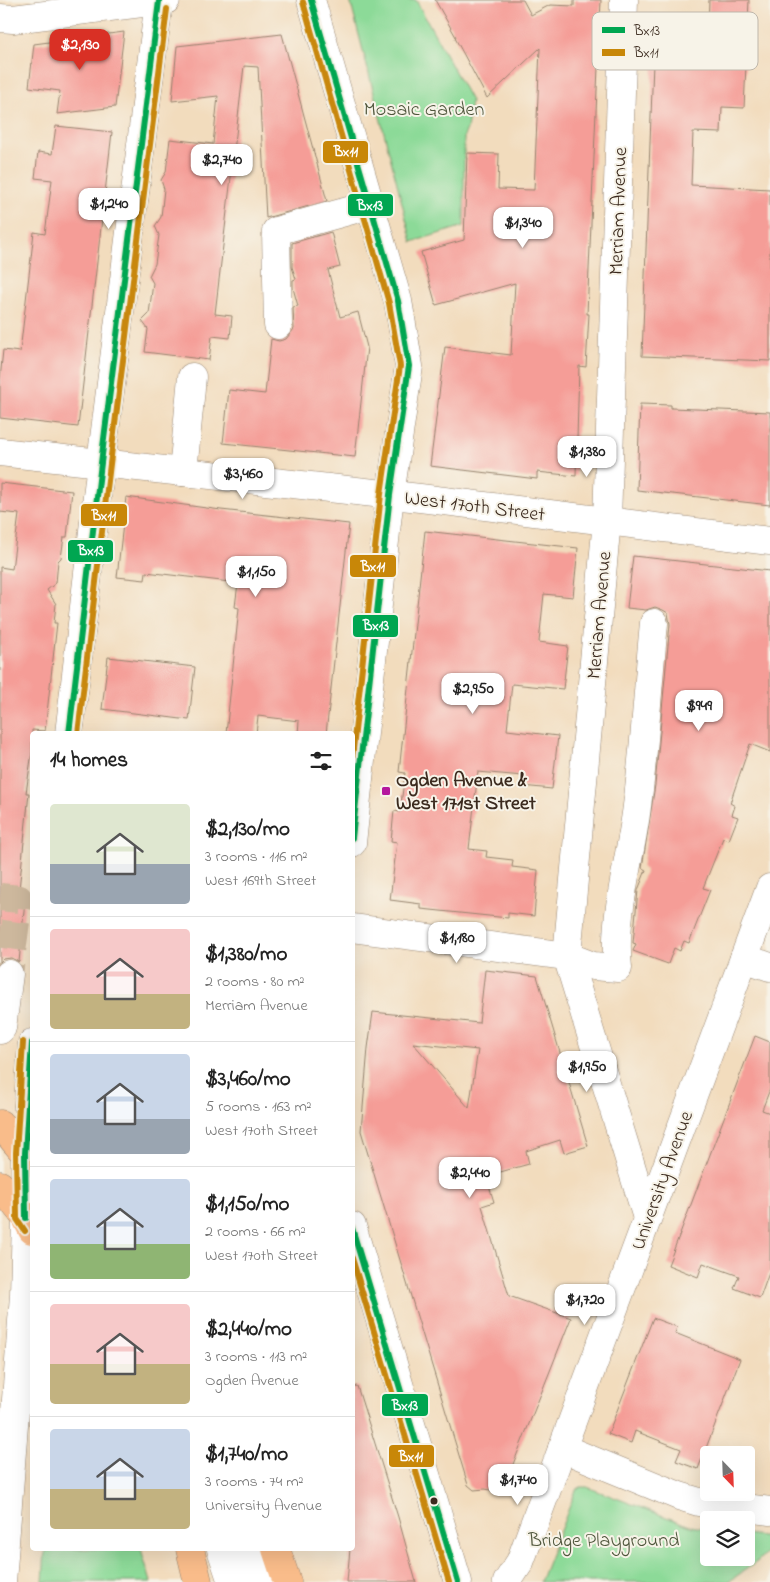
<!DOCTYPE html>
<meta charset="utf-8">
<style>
:root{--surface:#fff;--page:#f2f2f2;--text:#222;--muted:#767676;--line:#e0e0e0;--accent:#d93025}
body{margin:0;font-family:"Indie Flower",sans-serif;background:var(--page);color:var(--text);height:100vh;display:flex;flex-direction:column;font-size:19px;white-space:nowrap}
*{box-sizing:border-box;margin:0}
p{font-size:16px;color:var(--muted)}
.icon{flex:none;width:28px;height:28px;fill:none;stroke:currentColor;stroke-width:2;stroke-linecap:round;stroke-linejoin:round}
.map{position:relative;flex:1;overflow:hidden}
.sheet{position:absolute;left:30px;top:731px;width:325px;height:820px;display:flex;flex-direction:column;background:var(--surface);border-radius:5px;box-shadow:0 5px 20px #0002}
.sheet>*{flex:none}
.needle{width:32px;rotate:157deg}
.buttons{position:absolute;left:700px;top:1446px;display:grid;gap:10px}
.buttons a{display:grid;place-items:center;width:55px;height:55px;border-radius:5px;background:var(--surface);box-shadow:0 5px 20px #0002;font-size:25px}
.price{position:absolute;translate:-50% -42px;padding:0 11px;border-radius:10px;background:#fff;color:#222;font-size:16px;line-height:32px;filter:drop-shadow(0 1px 2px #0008)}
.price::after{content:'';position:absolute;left:50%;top:30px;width:15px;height:11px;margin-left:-8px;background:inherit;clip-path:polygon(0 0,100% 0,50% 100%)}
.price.selected{background:var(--accent);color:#fff}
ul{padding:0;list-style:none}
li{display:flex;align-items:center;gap:15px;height:125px;padding:0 20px}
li+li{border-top:1px solid var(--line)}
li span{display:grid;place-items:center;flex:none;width:140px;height:100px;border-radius:5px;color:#555}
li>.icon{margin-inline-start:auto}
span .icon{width:60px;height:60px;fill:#fffc;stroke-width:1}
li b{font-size:21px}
h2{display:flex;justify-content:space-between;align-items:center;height:60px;padding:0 20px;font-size:21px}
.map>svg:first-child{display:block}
</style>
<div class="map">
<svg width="770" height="1582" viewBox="0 0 770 1582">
<rect width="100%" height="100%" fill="#f7f3e8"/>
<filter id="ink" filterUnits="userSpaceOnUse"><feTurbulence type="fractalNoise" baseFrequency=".02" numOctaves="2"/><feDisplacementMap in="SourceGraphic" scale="10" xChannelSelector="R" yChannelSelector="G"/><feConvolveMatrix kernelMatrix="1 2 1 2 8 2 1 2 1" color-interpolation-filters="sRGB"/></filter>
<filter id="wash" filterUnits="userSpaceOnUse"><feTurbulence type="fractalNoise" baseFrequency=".0096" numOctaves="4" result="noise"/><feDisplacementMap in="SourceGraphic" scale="20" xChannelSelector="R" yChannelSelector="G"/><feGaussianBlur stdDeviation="1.12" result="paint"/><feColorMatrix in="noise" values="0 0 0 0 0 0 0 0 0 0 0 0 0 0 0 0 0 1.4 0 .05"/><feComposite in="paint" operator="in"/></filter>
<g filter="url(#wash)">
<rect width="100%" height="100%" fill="#f2dcbd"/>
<g fill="#8cda98" stroke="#64825b">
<polygon points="350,0 416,0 471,101 467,129 464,136 464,226 412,242"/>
<polygon points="581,1487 587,1487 690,1526 709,1529 709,1558 746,1558 746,1534 770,1537 770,1548 758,1561 728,1582 540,1582 576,1490"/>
<polygon points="45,1549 141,1549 151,1582 43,1582"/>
</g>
<g id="blocks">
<g fill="#f59d97" fill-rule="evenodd">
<polygon points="435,0 523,0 531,15 550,5 574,6 574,0 601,0 587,314 589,314 586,367 579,366 576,476 537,472 537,479 430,466 445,347 511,355 515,283 436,305 421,252 464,240 467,153 499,154 498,189 534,190 540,48 487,98 455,38 456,37"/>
<polygon points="709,0 749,0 744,108 722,107 721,133 693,132 691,185 770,189 770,361 642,356 654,36 683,36 707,59"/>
<polygon points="124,32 115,107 57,114 60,91 29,87 34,44"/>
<polygon points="282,34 327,201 266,218 258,67 244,66 215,314 232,316 230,338 212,336 209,360 145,352 148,329 142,321 149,314 153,283 149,276 155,264 159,235 155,226 161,217 164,189 161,180 166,172 170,139 213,144 218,96 172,101 177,46"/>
<polygon points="56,126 112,132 78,427 0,418 0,379 3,350 20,352 34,232 45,234 52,180 35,178 38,152 52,154"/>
<polygon points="331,232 340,267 328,270 340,317 358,312 367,347 355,457 223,443 229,390 265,394 271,339 279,341 286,339 294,329 293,307 298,306 293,288 293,280 296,279 292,267 292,243"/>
<polygon points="640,404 671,405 671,408 770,412 770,505 637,490"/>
<polygon points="0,483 72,491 67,537 64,537 61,558 58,561 56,583 47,590 56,604 54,623 57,623 45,731 32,730 32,752 26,793 29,793 19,890 26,891 19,962 11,958 3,959 0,962 0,567 12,569 19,514 0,512"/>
<polygon points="126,497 221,510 349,524 326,734 298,734 299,721 258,716 256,734 226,734 239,608 235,607 238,583 146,572 145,580 117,577"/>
<polygon points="425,531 578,548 573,597 544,594 539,642 568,646 563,689 512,684 507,730 558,736 552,789 522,786 523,776 478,772 469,849 487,851 486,857 513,860 512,867 538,870 534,916 508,913 508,918 421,909 421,904 390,900 397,842 391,841 394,811 400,812 405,773 399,772"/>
<polygon points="633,556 770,571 770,752 750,744 730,803 735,806 732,815 738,817 729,840 723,838 703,888 710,890 689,943 684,941 680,951 674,948 668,964 633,951 636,944 633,943 638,890 646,870 642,868 655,785 670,624 668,613 663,610 655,607 646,610 627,608"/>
<polygon points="108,657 195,667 189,720 102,709"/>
<path d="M485 970 537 976 588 1146 564 1153 560 1140 526 1151 529 1164 486 1176 494 1202 482 1206 509 1296 571 1318 502 1492 485 1489 474 1490 468 1485 361 1131 368 1048 373 1012 479 1023ZM413 1043 478 1050 469 1108Z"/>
<polygon points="755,1036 770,1042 770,1089 762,1110 770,1113 770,1270 760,1298 734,1288 739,1276 703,1263 698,1277 668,1265"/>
<polygon points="653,1318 677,1327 675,1333 740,1359 698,1469 676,1461 681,1449 635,1431 631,1443 608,1434"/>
<polygon points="357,1386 398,1517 416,1582 347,1582 350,1549 352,1549 352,1387"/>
</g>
</g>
</g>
<g filter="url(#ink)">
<use href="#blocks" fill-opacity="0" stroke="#96836e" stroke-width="1"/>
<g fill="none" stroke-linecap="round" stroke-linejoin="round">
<polyline stroke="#cdb89d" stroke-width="28" stroke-dasharray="28 14" stroke-linecap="butt" points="0,897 19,899 9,974"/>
<defs>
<g id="minor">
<polyline points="311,0 398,301 409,366 390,495 352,843"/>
<polyline points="624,0 607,520 567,956 647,1218"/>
<polyline points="0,18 13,19 166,0"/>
<polyline points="278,325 276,231 370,205"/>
<polyline points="0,452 420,498 770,541"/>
<polyline points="183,472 192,377"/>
<polyline points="69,734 101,463 159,1"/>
<path d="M352 928 567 956 593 966 618 968C612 917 631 857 637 806 645 745 648 683 654 623"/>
<polyline points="744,958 770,967"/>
<polyline points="0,1030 2,1028 9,974"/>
<polyline points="352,1226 458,1582"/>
<polyline points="562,1448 679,1496 699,1502 770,1511"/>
<polyline points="221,1549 232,1582"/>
<polyline points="249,1549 260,1582"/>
<polyline points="2,1582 24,1295 26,1218 25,1153 32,1043"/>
<polyline points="507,1582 520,1562 770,888"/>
</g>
<g id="major">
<polyline points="0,1124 32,1162"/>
<polyline points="0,1185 26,1218 32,1230"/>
<polyline points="190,1549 198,1582"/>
<polyline points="276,1549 287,1582"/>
</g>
</defs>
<use href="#minor" stroke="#96836e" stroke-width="29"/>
<use href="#major" stroke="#96836e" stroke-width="29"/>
<use href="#minor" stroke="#fff" stroke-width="28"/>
<use href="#major" stroke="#f9bc8a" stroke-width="28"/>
<defs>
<g id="bus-1">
<polyline points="311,0 398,301 409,366 390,495 352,838"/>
<polyline points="69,734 101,463 159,1"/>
<polyline points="26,1218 25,1153 32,1043"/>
<polyline points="352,1228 458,1582"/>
</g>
<g id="bus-2">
<polyline points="303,2 389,303 400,366 381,494 352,758"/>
<polyline points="78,734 110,464 167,9"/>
<polyline points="23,1042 16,1153 17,1219 25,1231"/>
<polyline points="352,1258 449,1582"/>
</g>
</defs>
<use href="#bus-1" stroke="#f7f3e8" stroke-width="10"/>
<use href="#bus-2" stroke="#f7f3e8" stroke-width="10"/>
<use href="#bus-1" stroke="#00a651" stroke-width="6"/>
<use href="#bus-2" stroke="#c88708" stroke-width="6"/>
</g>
</g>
<rect fill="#b5179e" stroke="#f7f3e8" stroke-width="2" x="381" y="786" width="10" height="10" rx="2.5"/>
<circle fill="#3b2a1e" stroke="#f7f3e8" stroke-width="2" cx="434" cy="1501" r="4.5"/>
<g text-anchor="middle" stroke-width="4" stroke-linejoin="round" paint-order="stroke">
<g font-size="20" fill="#4f563c" stroke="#f7f3e8">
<text x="424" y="115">Mosaic Garden</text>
<text x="604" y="1546">Bridge Playground</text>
</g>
<g font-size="20" fill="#3b2a1e" stroke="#f7f3e8">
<text transform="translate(617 211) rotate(-88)" y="7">Merriam Avenue</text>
<text transform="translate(475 505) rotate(7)" y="7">West 170th Street</text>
<text transform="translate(598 615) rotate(-85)" y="7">Merriam Avenue</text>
<text transform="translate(661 1180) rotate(-70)" y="7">University Avenue</text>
</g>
<g font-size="20" font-weight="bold" fill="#3b2a1e" stroke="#f7f3e8" text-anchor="start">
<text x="396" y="786">Ogden Avenue &amp;<tspan x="396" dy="23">West 171st Street</tspan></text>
</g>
</g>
<rect x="592" y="12" width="166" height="58" rx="8" fill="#f7f3e8" stroke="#bfb7ab" stroke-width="1"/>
<rect x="602" y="27" width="23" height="6" fill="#00a651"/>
<rect x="602" y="49" width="23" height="7" fill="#c88708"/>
<g font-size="14" fill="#3b2a1e">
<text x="634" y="35">Bx13</text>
<text x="634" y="57">Bx11</text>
</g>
<g stroke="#f7f3e8" stroke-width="2">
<rect x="322" y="140" width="47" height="24" rx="5" fill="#c88708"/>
<rect x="347" y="193" width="47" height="24" rx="5" fill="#00a651"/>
<rect x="80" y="503" width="48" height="24" rx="5" fill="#c88708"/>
<rect x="67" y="539" width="47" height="24" rx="5" fill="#00a651"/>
<rect x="349" y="554" width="48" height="24" rx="5" fill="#c88708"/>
<rect x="352" y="614" width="47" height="24" rx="5" fill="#00a651"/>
<rect x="381" y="1393" width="48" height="24" rx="5" fill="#00a651"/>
<rect x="388" y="1444" width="47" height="24" rx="5" fill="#c88708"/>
</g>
<g font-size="14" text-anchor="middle" font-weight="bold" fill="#fff">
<text x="346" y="156">Bx11</text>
<text x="370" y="210">Bx13</text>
<text x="104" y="520">Bx11</text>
<text x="91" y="555">Bx13</text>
<text x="373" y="571">Bx11</text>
<text x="376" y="630">Bx13</text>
<text x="405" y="1410">Bx13</text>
<text x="411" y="1461">Bx11</text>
</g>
</svg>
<div class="buttons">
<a><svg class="needle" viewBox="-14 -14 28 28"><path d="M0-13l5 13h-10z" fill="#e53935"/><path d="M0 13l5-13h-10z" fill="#767676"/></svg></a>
<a><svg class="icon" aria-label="layers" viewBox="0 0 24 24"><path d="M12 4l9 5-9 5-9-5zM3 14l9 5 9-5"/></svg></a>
</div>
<b class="price selected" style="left:80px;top:71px">$2,130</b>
<b class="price" style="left:222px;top:186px">$2,740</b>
<b class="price" style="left:109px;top:230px">$1,240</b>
<b class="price" style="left:523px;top:249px">$1,340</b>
<b class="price" style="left:587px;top:478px">$1,380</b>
<b class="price" style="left:243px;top:500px">$3,460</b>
<b class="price" style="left:256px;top:598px">$1,150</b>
<b class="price" style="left:473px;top:715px">$2,950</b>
<b class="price" style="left:699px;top:732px">$949</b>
<b class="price" style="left:457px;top:964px">$1,180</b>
<b class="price" style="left:587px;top:1093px">$1,950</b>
<b class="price" style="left:470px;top:1199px">$2,440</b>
<b class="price" style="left:585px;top:1326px">$1,720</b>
<b class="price" style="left:518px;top:1506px">$1,740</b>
<section class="sheet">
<h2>14 homes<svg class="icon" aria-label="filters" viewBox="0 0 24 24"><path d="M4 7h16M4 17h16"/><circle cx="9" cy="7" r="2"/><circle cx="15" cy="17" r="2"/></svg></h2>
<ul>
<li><span style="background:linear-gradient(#dfe7d0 60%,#9aa5b1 0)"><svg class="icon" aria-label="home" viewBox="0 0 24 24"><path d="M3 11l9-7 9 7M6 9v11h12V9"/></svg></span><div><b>$2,130/mo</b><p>3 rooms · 116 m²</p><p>West 169th Street</p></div></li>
<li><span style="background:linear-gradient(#f6c9c9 65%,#c2b280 0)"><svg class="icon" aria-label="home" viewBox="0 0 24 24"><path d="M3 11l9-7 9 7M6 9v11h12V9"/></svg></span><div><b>$1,380/mo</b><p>2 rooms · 80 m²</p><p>Merriam Avenue</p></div></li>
<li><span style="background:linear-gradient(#c9d6e8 65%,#9aa5b1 0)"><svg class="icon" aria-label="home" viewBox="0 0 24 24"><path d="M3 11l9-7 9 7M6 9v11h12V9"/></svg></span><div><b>$3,460/mo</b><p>5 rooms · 163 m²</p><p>West 170th Street</p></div></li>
<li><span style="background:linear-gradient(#c9d6e8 65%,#8fb573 0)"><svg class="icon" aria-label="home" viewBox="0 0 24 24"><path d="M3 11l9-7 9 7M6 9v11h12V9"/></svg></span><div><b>$1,150/mo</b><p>2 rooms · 66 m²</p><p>West 170th Street</p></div></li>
<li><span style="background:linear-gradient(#f6c9c9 60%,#c2b280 0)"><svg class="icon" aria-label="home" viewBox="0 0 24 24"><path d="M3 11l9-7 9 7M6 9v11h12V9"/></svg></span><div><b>$2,440/mo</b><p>3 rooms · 113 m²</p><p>Ogden Avenue</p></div></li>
<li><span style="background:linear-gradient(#c9d6e8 60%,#c2b280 0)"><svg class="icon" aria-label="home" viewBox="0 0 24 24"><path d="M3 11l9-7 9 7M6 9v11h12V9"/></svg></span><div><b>$1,740/mo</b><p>3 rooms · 74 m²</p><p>University Avenue</p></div></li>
</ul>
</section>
</div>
